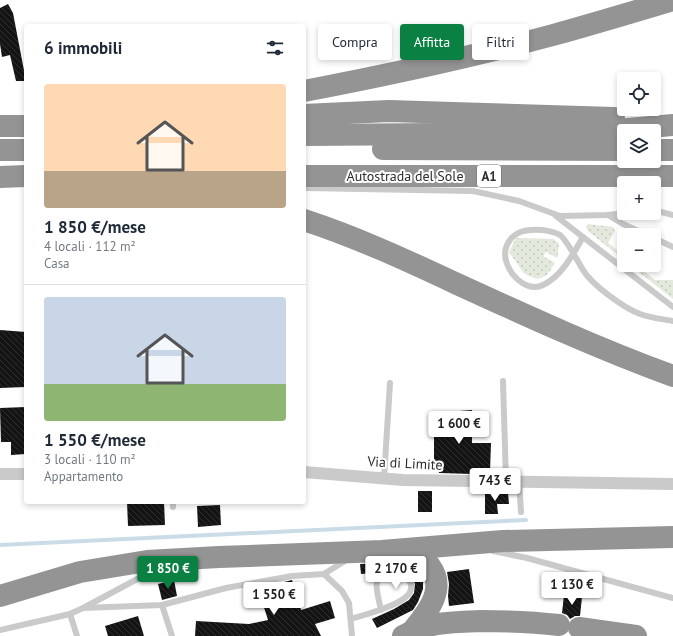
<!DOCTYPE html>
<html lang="it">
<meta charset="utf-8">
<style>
:root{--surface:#fff;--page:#f2f2f3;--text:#1f2937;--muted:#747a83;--line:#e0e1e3;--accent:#0b8043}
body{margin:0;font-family:"PT Sans",sans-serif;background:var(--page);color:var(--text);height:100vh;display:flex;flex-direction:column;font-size:15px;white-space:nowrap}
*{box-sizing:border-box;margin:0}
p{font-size:13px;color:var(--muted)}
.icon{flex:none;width:22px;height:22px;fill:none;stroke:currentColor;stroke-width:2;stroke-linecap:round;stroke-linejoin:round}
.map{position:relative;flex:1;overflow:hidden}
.sheet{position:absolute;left:24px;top:24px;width:282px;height:480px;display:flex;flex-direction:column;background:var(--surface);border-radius:4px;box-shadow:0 2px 6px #0003}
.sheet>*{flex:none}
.top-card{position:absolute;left:318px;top:24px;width:295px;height:36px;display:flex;gap:8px}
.tools{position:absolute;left:617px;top:72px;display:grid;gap:8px}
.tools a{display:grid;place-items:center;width:44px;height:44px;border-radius:4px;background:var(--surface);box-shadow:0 2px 6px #0003;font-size:20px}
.price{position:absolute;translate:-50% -34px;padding:0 9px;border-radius:4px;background:#fff;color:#222;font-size:13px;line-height:26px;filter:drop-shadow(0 1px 2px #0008)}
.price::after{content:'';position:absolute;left:50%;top:24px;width:12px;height:9px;margin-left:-6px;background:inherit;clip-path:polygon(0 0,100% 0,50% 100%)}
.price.selected{background:var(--accent);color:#fff}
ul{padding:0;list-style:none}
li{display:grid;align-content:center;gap:8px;height:212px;padding:0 20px}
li+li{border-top:1px solid var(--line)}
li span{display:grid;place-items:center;height:124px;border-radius:4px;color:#555}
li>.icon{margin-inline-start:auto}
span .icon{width:72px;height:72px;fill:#fffc;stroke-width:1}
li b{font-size:17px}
h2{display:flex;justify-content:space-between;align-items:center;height:48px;padding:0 20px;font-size:17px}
.pill{padding:0 14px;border-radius:4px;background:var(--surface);box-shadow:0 2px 6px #0003;font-size:14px;line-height:36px}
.pill.selected{background:var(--accent);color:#fff}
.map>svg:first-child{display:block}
</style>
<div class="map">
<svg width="673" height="636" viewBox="0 0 673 636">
<defs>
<pattern id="grass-dots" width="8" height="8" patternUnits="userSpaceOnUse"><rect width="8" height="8" fill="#e3e9dc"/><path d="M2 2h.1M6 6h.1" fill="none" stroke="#c3c8bd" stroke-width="1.8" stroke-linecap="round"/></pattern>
<pattern id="building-back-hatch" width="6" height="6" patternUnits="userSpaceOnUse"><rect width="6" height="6" fill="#141414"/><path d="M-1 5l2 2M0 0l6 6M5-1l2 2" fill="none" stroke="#2e2e2e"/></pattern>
</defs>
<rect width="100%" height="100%" fill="#fff"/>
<g fill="url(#grass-dots)">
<polygon points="588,224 613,227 615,231 608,243 624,255 624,260 588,231 586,227"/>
<polygon points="516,238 553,239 559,243 558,255 557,258 546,252 543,256 555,263 547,275 538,279 527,275 524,273 509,252"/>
<polygon points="630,265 636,265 655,280 673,280 673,299"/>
</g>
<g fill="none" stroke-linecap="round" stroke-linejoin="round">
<polyline stroke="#c9dce8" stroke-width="4" points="0,545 526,520"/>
</g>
<g fill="url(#building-back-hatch)">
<polygon points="8,4 13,13 26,81 16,81 10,55 2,57 0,44 0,8"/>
<polygon points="0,330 26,332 26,387 0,388"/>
<polygon points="26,407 26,454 11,455 11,442 1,442 0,408"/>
<polygon points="472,410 472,443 491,443 490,472 472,471 472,474 439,473 438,464 434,464 434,413"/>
<rect x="418" y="491" width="14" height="21"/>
<polygon points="485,493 508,493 509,504 497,504 498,514 485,514"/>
<polygon points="127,502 164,502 165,525 128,526"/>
<polygon points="220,505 221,525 198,527 197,506"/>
<polygon points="392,563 398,565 416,568 423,579 423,589 418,602 413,610 377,628 372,619 394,609 409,600 414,593 415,584 412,577 406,573 400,571 361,574 360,564"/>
<polygon points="469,569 474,603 449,606 448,596 449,584 447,572"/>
<polygon points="174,580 177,596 162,600 158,584"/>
<polygon points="292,580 301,610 330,601 335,618 315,624 321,636 195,636 196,621 249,624 268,620 261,598 251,601 247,589 261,586 261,588"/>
<polygon points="564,595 582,597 580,616 575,616 570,619 567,615 562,613"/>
<polygon points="138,616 144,636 108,636 105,626"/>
</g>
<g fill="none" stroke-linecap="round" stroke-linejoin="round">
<g stroke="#cacaca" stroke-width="6">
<polyline points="304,188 473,191 519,201 560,216 608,215 624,213"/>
<polyline points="654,210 673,215"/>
<polyline points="608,215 623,224 647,235"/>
<polyline points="556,216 673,307"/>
<path d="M583 237C573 254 562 276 543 285 523 295 498 264 507 245 514 230 528 229 543 230 548 231 555 232 560 235 565 238 579 263 583 270 592 285 624 308 640 314 651 318 662 319 673 321"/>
<polyline points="654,238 673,247"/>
<polyline points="503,381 506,481"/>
<polyline points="384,478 390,383"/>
<polyline points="519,481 521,512"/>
<polyline points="173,502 173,507"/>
<polyline points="493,551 527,558 673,598"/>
<polyline points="324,574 342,591 349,603 352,636"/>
<polyline points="162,605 172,636"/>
<polyline points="85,607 156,569"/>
<polyline points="70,614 77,636"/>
<path d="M351 619C364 615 404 605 410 592 418 572 382 572 377 582 375 588 380 604 381 610"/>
<polyline points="0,630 70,614 83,608 162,605 226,588 292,576 324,574 348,559"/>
</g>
<g stroke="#cacaca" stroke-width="12">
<polyline points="304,472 403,480 673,484"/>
<polyline points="0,474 26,474"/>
</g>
<g stroke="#949494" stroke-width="22">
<path d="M304 91C388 75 471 57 553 35 593 24 633 12 673 0"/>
<polyline points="304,115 389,111 614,118"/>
<polyline points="0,126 26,126"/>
<polyline points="304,135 583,133 673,125"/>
<polyline points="383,149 624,150"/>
<polyline points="0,150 26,150"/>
<polyline points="654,150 673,150"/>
<polyline points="304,176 673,176"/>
<polyline points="0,177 26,176"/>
<path d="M304 220C356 237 406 260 455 283 527 316 599 349 673 376"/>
<path d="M400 553C406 554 414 554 419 556 424 557 427 562 430 566 447 589 427 613 413 630"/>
<polyline points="0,596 80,572 147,561 219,557 382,551 503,541 673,537"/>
<polyline points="579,628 636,636"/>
<path d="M403 636C429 622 451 622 480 621 507 621 533 622 559 625"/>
</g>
</g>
<g text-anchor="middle" stroke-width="4" stroke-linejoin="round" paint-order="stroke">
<rect fill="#fff" stroke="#6c6c6c" stroke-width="1" x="477" y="165" width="24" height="22" rx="3"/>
<g font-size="13" font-weight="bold" fill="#2d2d2d">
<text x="489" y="181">A1</text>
</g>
<g font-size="14" fill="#2d2d2d" stroke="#fff">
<text x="405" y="181">Autostrada del Sole</text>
<text transform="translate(405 463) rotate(3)" y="5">Via di Limite</text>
</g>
</g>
</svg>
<div class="tools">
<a><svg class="icon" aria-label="locate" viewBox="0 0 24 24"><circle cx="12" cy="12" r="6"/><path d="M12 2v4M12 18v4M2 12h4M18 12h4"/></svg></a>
<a><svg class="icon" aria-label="layers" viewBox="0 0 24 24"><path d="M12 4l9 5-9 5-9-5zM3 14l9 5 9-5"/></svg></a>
<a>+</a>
<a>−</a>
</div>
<b class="price" style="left:459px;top:445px">1 600 €</b>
<b class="price" style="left:495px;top:502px">743 €</b>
<b class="price selected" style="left:168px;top:590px">1 850 €</b>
<b class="price" style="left:396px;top:590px">2 170 €</b>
<b class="price" style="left:572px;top:606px">1 130 €</b>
<b class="price" style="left:274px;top:616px">1 550 €</b>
<div class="top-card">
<a class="pill">Compra</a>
<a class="pill selected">Affitta</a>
<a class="pill">Filtri</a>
</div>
<section class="sheet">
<h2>6 immobili<svg class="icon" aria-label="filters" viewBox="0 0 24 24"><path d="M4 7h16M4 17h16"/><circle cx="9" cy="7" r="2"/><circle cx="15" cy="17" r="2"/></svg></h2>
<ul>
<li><span style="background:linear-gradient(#ffd9b3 70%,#b9a48a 0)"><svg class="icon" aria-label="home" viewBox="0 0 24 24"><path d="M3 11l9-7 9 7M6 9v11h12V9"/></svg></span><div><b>1 850 €/mese</b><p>4 locali · 112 m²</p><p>Casa</p></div></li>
<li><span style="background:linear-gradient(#c9d6e8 70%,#8fb573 0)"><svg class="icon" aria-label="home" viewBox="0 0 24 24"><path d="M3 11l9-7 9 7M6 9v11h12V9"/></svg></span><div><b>1 550 €/mese</b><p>3 locali · 110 m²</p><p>Appartamento</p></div></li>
</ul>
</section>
</div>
